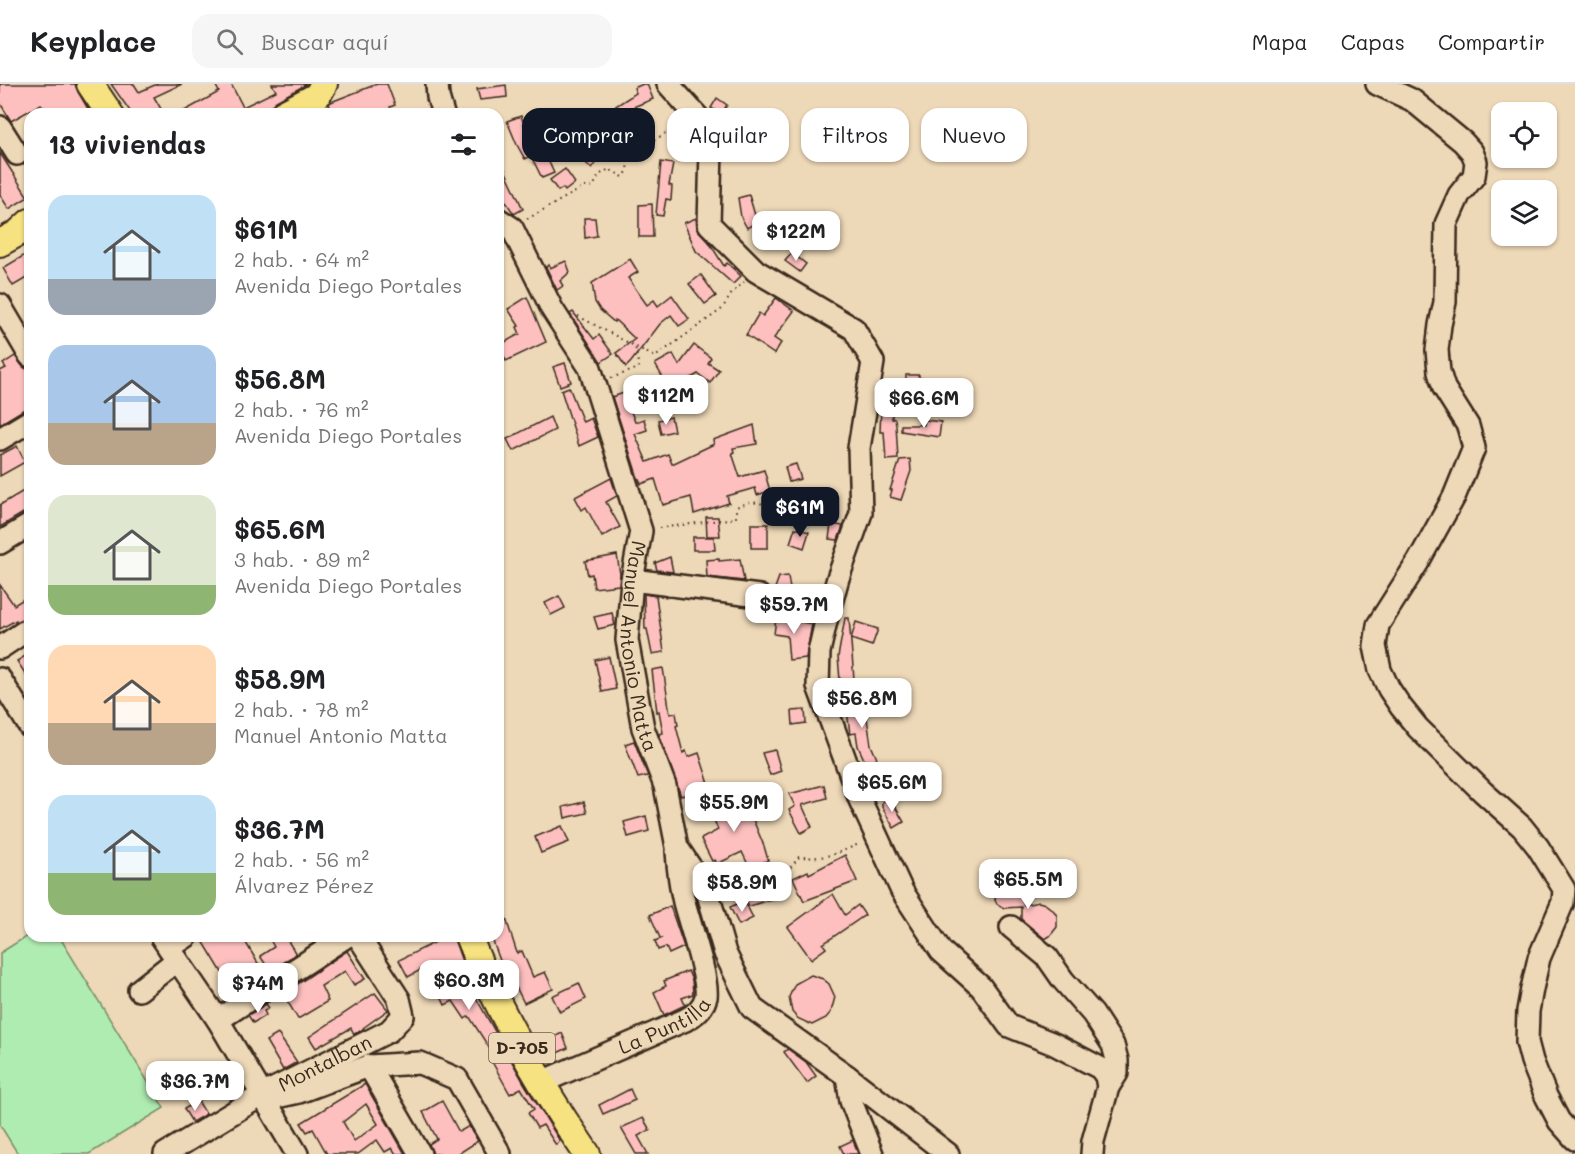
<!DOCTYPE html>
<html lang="es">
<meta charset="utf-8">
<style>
:root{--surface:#fff;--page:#f6f6f6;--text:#202124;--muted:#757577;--line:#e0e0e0;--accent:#111827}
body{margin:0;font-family:Mali,sans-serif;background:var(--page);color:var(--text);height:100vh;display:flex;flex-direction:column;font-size:22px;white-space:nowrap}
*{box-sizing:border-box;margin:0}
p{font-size:20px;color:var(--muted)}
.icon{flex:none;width:33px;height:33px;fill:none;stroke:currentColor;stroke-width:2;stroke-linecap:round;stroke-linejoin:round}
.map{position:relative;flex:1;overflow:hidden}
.details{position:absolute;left:24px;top:24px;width:480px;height:834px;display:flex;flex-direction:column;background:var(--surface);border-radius:18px;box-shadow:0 2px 4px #0004}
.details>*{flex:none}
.banner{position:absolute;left:522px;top:24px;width:570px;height:54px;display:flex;gap:12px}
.controls{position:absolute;left:1491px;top:18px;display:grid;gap:12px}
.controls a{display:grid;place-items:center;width:66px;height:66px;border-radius:12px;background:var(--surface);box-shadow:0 2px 4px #0004;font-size:30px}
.price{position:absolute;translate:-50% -51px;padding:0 14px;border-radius:12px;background:#fff;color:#222;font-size:20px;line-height:39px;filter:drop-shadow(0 2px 3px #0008)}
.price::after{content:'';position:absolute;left:50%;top:36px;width:18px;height:14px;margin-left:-9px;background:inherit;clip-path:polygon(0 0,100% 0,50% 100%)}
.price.current{background:var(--accent);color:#fff}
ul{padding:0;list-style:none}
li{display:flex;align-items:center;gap:18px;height:150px;padding:0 24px}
li span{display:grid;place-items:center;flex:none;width:168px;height:120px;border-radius:18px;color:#555}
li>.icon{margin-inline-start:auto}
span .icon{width:72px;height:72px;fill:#fffc;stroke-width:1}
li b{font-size:26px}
h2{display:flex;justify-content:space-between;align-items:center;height:72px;padding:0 24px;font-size:26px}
.tag{padding:0 21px;border-radius:18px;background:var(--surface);box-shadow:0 2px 4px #0004;font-size:21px;line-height:54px}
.tag.current{background:var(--accent);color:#fff}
header{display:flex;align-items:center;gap:36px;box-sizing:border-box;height:84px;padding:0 30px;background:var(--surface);border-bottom:2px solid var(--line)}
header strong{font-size:28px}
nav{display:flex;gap:33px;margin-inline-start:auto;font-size:21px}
.search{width:420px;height:54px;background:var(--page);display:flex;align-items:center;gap:15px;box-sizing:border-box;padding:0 21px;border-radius:18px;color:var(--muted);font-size:22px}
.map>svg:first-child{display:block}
</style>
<header>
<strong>Keyplace</strong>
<div class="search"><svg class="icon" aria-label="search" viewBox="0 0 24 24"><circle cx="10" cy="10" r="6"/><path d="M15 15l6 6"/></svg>Buscar aquí</div>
<nav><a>Mapa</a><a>Capas</a><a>Compartir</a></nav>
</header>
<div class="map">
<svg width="1575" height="1070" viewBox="0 0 1575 1070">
<rect width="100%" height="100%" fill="#edd8b7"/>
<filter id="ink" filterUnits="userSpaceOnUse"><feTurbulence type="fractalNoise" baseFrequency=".0167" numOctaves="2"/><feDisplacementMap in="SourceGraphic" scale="12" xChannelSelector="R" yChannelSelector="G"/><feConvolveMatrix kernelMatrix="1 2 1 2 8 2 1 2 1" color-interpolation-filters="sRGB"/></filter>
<g filter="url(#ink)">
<polygon fill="#afecb2" stroke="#758b68" stroke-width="1.5" points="30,850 30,852 59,852 164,1024 89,1070 18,1070 0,1041 0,869"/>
<g fill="#fdc0bf" stroke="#3b2a1e" stroke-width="1.5" fill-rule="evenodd">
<polygon points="0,0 75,0 78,8 91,30 48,30 41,20 11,37 0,19"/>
<polygon points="111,0 134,0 139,8 157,0 182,0 154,13 164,30 132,30"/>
<polygon points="215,0 231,0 243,23 276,7 272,0 307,0 276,17 270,23 268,30 179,30 219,8"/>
<polygon points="377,0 387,0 395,21 390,23 393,30 333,30 329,20 331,18"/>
<polygon points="643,0 647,0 653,15 611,32 608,27 636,9 634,4"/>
<polygon points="506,1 507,13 480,16 477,5"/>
<polygon points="717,14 727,21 721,30 711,24"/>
<polygon points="521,32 530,55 540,50 548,62 543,65 554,89 542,94 531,72 525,75 517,61 507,37"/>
<polygon points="604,38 613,50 611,52 625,67 617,74 609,66 591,84 571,64"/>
<polygon points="737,41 751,49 740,66 727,58"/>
<polygon points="0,69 28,113 9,125 0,111"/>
<polygon points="498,71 523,125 514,130 498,106"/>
<polygon points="661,78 673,80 669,101 672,102 671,116 666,115 663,132 656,131"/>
<polygon points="565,85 575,99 565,107 563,104 558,107 550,96"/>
<polygon points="749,111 757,138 747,144 741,133 738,114"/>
<polygon points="652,120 653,153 639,153 639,121"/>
<polygon points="584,134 595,134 597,152 585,154"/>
<polygon points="696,134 697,145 709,158 724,182 727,179 741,192 733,200 696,167 684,139"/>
<polygon points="30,168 30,192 13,202 3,184"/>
<polygon points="792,169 806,180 800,188 785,177"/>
<polygon points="630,175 638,188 628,194 647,221 654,216 658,222 672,211 689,235 679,242 671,231 660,240 631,278 626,283 616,269 635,255 615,236 614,238 600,226 595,218 592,199"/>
<polygon points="566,177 570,188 560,197 563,202 557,206 546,183 549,181 550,184"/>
<polygon points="701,191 716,212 705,220 689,200"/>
<polygon points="527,213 546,258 506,277 499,261 520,250 517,243 519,242 508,225"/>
<polygon points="776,214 794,227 774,254 781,259 774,270 746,251 759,229 763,232"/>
<polygon points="573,228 594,255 599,251 613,270 601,278 570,230"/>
<polygon points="694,261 711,274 708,279 719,286 710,299 698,290 670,306 655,280 673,270 679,281"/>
<polygon points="15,272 23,283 30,287 30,324 23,326 0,340 0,287 6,284 3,280"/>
<polygon points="565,279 571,298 560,302 553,283"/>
<rect x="906" y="291" width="13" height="12"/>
<polygon points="950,298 959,303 953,314 944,308"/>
<polygon points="569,303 583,338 591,334 598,353 579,362 561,306"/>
<polygon points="624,309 635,338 644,335 647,346 635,350 647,378 668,370 672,380 714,360 713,356 754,341 757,360 733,364 734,368 732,369 740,393 764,386 770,407 757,411 755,404 727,412 729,419 694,430 691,413 663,421 655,395 641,400 637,391 612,313"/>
<polygon points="881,323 892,323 892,335 895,335 896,341 898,375 886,376 884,348 880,348"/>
<polygon points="550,333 555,346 513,367 507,355"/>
<polygon points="671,333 674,347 661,350 658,336"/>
<polygon points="925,336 941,338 939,353 901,347 901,341 924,341"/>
<polygon points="17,362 25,378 0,392 0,371"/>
<polygon points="910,375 911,387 901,416 890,413 892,406 890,406 900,376"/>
<polygon points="796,380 801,395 789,398 785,383"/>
<polygon points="611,394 617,412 606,418 620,443 602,453 586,423 582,426 575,413"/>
<polygon points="30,403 30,425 0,443 0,421"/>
<polygon points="706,433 718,433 720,452 707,452"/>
<rect x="751" y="440" width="17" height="24"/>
<polygon points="831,440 843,442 838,456 829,455"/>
<polygon points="795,444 809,448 804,464 790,459"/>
<polygon points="693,453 714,453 715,466 693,466"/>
<polygon points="617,471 620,490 619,501 594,504 592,490 588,491 585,477"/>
<polygon points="670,473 673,488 657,486 655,479"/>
<polygon points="719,475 719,477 740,475 744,497 707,493 706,476"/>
<polygon points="788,492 790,505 774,507 779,493"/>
<polygon points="0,501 14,521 30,511 30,531 17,538 16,536 0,545"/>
<polygon points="644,510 656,512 664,568 652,570 647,545 645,545"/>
<polygon points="559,512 565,524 551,531 545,519"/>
<polygon points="777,527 791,529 790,536 812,540 806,574 789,576 787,552 774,550"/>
<polygon points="612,529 615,541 598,545 594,533"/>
<polygon points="845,534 849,534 854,595 840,596 838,573"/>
<polygon points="856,538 878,545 872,562 851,555"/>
<polygon points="30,569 30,597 17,577"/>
<polygon points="609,573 616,605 602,608 595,576"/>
<polygon points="663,584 670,630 676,629 678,641 676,642 683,669 686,667 688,673 699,669 710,703 681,712 659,650 663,649 659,627 657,628 652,586"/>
<polygon points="862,600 871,661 882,686 871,691 858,662 856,649 850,650 847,626 854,626 852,601"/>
<polygon points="805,626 806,639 793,641 792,627"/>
<polygon points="634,657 648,692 638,694 625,660"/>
<polygon points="775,666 781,687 770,691 762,669"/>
<polygon points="824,701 827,714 802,721 812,743 801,749 789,726 795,722 789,710"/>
<polygon points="722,706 728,721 744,714 764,762 768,776 760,780 763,786 753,791 742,768 717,780 715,776 712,777 701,755 718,746 705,713"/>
<polygon points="890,714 904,738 894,744 882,723 882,718"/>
<polygon points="584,718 587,729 565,734 563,723"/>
<polygon points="646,732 649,747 628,753 624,738"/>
<polygon points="562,742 569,758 541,769 535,753"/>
<polygon points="845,771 857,797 804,817 793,794 808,787 809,790"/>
<polygon points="1006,798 1011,798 1018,803 1024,821 1039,818 1045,820 1054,827 1057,832 1057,843 1050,852 1045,855 1021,835 1021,823 1004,824 997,820 995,816 996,807 998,803"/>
<polygon points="774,799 779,813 749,822 746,816 764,808 763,803"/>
<polygon points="833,810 845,831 858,821 865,831 823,860 826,864 811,875 788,843"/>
<polygon points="741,818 745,818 753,834 739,841 730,823"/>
<polygon points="498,822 502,822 517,869 522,867 533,893 545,888 553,905 524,919 510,891 506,893 491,852 498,852"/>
<polygon points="670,822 684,863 669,870 666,863 658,866 655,857 662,854 660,854 650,831"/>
<polygon points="200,852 242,852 259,881 245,890 251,899 235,910"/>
<polygon points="268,852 285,852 296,870 270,887 260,872 274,863"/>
<polygon points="436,852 453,852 464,883 461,884 471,905 524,999 560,1057 556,1061 543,1041 537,1044 528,1029 534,1025 521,1004 510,1010 491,976 495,973 469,932 465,935 453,917 445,921 438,906 435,908 424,884 408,893 399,876 438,857"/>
<polygon points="347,867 365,895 354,901 345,887 321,902 328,917 298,935 283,910"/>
<polygon points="688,887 692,896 693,910 682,914 685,921 664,931 654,908 666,902 664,897"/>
<polygon points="811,891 823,895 829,900 835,913 831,928 826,934 812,941 797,934 792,928 789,913 795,900"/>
<polygon points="579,899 586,915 560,928 552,912"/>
<polygon points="375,909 388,926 363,944 364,945 354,950 351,944 316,964 309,953"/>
<polygon points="266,920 269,924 264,927 266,931 253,939 248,931"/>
<polygon points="562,949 568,964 557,969 550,955"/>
<polygon points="278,950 297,978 283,986 266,957"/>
<polygon points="788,965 806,978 816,992 807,999 784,968"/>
<path d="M365 1000 405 1070H396L392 1064 385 1068 377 1056 358 1070H327L313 1045 307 1048 301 1039ZM366 1020 378 1040 354 1057 343 1038Z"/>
<polygon points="630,1005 635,1016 603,1030 599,1021"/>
<polygon points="198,1017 206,1030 192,1038 184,1025"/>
<polygon points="442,1017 459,1048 469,1042 478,1057 458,1070 433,1070 429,1060 437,1055 423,1028"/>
<polygon points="643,1034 650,1046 638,1052 648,1070 636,1070 621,1044"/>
<polygon points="853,1056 858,1070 844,1070 840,1062"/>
</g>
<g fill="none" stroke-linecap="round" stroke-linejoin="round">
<defs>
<g id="minor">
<polyline points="437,0 438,13 443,30"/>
<polyline points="668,0 704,40 711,65 709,140 756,187 854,245 873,278 859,364 861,429 838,494 826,537 819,568 818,602 860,716 902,807 941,867 981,903 1009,942 1054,960 1100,984 1106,992 1108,1003 1093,1057 1092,1070"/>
<polyline points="1377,0 1412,16 1463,58 1472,68 1476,78 1474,92 1459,111 1446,140 1445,218 1440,241 1437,266 1439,288 1444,304 1468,342 1474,364 1454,413 1418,478 1378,541 1375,562 1380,586 1389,605 1401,623 1418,644 1483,708 1522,743 1538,763 1564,805 1563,818 1539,874 1532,905 1528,927 1527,958 1532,977 1546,1012 1559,1037 1575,1055"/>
<polyline points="0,43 17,70"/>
<path id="s1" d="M498 135 512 144 552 225 590 284 641 447 632 496 627 556 643 644 665 702 677 763 708 810 725 869 752 924 847 992 948 1070"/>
<polyline points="0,221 30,272"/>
<polyline points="0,355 30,337"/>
<polyline points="0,459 30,441"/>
<polyline points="632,496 759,512"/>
<polyline points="0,564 30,544"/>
<polyline points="0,595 30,643"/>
<polyline points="1011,843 1047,873 1063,896 1093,930 1113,961 1117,976 1117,989 1108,1003"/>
<polyline points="161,852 218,936 297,1070"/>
<polyline points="169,864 187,852"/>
<polyline points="139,906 177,876"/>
<polyline points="218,936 347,852"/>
<polyline points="369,982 420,1070"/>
<polyline points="847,992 851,1017 872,1070"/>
<path id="s2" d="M542 998 685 936C695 931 703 924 706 913 709 895 689 838 684 818 680 801 678 784 677 767"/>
<polyline points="281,1012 299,1008 369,982 420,979 457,995 500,1070"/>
<path id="s3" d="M165 1070 262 1011 389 947 403 932 399 915 358 852"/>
</g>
<g id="major">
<polyline points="90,0 110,30"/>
<polyline points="283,30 317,12 324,0"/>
<polyline points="0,159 18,149 30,138"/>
<path d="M468 852C499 929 540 1002 587 1070"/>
</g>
</defs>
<use href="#minor" stroke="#3b2a1e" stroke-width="26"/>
<use href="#major" stroke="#3b2a1e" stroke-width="30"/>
<g stroke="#3b2a1e" stroke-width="2" stroke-dasharray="1.5 4.5" stroke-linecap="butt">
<polyline points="527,135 584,103 593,103 599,91 609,85 623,93 627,88 628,73 680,40"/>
<polyline points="578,232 655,273 722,225 732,209 744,198"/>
<polyline points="611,294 639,284 635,262"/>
<polyline points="659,444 736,434 736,423 751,418 799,425 810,434 841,435"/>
<path d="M725 807 782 794 799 773C826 775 836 770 861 759"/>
</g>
<use href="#minor" stroke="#edd8b7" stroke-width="21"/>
<use href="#major" stroke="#f7e281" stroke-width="26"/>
</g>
</g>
<g text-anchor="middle" stroke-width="6" stroke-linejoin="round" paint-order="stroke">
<rect fill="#edd8b7" stroke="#705e4c" stroke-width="1.5" x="489" y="949" width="66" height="30" rx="4.5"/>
<g font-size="18" font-weight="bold" fill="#3b2a1e">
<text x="522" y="970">D-705</text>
</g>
<g font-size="20" fill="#3b2a1e" stroke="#edd8b7">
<text dy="7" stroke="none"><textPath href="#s1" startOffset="465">Manuel Antonio Matta</textPath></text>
<text dy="7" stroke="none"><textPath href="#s2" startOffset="135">La Puntilla</textPath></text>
<text dy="7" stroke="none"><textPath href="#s3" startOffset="184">Montalban</textPath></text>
</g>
</g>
</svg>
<div class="controls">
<a><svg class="icon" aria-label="locate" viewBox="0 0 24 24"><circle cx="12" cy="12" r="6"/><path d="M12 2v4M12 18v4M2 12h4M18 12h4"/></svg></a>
<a><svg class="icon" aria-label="layers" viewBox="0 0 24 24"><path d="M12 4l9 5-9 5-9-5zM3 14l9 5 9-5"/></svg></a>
</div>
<b class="price" style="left:796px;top:178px">$122M</b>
<b class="price" style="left:666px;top:342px">$112M</b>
<b class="price" style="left:924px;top:345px">$66.6M</b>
<b class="price current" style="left:800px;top:454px">$61M</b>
<b class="price" style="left:794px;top:551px">$59.7M</b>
<b class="price" style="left:862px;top:645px">$56.8M</b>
<b class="price" style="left:892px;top:729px">$65.6M</b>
<b class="price" style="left:734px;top:749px">$55.9M</b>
<b class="price" style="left:1028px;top:826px">$65.5M</b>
<b class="price" style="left:742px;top:829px">$58.9M</b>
<b class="price" style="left:469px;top:927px">$60.3M</b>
<b class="price" style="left:258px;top:930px">$74M</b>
<b class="price" style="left:195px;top:1028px">$36.7M</b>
<div class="banner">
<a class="tag current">Comprar</a>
<a class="tag">Alquilar</a>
<a class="tag">Filtros</a>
<a class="tag">Nuevo</a>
</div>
<section class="details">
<h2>13 viviendas<svg class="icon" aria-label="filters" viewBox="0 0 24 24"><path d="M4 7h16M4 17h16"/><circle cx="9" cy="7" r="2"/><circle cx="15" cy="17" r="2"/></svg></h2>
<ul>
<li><span style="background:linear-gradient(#bfe0f5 70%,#9aa5b1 0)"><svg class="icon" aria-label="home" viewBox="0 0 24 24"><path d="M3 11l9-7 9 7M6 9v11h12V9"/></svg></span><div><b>$61M</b><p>2 hab. · 64 m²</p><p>Avenida Diego Portales</p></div></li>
<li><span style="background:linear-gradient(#a9c7e8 65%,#b9a48a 0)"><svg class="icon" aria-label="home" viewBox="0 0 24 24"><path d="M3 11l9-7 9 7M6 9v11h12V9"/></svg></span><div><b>$56.8M</b><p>2 hab. · 76 m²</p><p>Avenida Diego Portales</p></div></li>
<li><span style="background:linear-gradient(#dfe7d0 75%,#8fb573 0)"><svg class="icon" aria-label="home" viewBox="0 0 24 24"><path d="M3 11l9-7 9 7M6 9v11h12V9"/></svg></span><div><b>$65.6M</b><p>3 hab. · 89 m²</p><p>Avenida Diego Portales</p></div></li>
<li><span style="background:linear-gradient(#ffd9b3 65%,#b9a48a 0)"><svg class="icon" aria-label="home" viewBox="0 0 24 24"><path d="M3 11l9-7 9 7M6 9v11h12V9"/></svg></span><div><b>$58.9M</b><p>2 hab. · 78 m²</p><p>Manuel Antonio Matta</p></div></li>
<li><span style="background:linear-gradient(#bfe0f5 65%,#8fb573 0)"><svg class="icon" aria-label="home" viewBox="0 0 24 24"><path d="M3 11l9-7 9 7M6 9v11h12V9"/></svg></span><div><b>$36.7M</b><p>2 hab. · 56 m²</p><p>Álvarez Pérez</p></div></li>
</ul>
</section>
</div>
